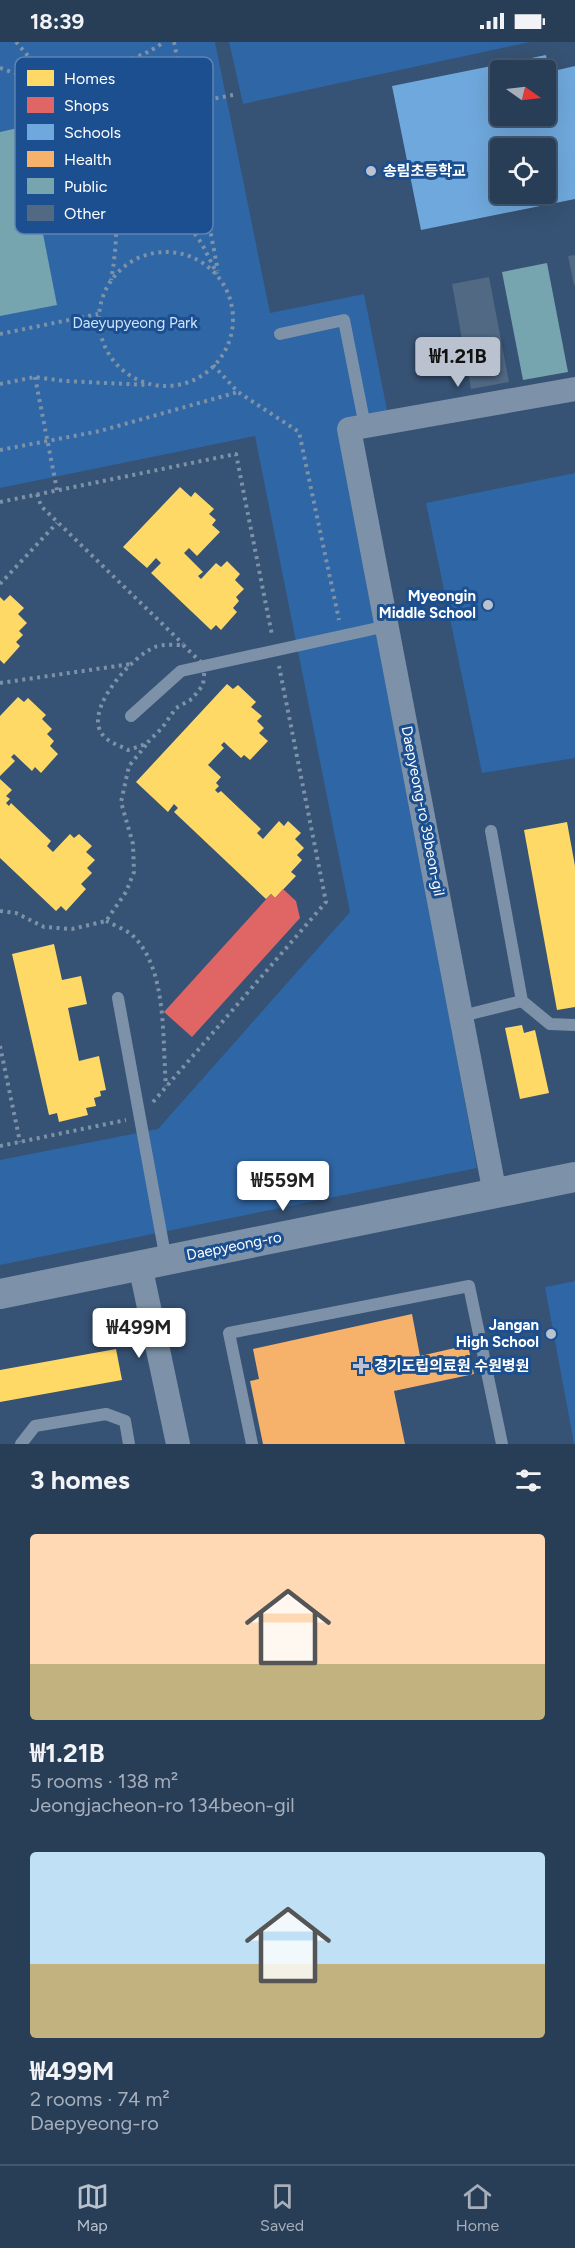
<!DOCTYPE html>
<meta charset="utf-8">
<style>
:root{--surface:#283e57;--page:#344961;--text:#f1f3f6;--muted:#a5aeba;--line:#44576d;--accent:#b9c2ce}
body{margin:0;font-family:Figtree,"Noto Sans KR",sans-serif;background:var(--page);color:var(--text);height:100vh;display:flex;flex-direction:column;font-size:22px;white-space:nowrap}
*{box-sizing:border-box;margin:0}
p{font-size:20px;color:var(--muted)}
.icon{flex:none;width:33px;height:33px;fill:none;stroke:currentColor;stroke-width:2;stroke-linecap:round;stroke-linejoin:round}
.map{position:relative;height:1402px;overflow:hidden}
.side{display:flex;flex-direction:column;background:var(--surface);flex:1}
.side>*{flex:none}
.needle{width:39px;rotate:104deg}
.controls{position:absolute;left:490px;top:18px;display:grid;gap:12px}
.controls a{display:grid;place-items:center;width:66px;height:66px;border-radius:6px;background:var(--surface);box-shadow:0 6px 24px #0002,0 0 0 2px var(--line);font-size:30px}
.price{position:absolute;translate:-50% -51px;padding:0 14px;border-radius:6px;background:#fff;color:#222;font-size:20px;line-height:39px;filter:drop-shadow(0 2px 3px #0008)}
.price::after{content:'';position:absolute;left:50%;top:36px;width:18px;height:14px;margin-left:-9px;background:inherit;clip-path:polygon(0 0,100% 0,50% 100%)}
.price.selected{background:var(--accent);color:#111}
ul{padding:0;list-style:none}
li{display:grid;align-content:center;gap:12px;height:318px;padding:0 30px}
li span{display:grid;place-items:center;height:186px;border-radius:6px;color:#555}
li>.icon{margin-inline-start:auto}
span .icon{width:108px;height:108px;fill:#fffc;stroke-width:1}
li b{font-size:26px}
h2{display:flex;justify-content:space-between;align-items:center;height:72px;padding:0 30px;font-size:26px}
.status{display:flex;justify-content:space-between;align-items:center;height:42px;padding:0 30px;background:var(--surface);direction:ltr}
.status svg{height:16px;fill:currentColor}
.tab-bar{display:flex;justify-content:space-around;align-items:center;height:84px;border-top:2px solid var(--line);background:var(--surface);font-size:16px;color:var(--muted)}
.tab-bar a{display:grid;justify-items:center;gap:3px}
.tab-bar .selected{color:var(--accent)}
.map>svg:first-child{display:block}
</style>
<div class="status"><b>18:39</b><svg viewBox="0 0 49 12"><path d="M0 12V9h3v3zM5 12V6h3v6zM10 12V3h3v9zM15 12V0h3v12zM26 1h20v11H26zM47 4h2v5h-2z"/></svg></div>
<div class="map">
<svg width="575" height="1402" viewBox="0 0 575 1402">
<rect width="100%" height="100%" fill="#365274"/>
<g fill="#2f66a5">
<polygon points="0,0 215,0 270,271 364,252 388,373 341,383 477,1126 0,1223 0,1118 158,1087 350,870 255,394 0,446"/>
<polygon points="229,0 530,0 243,62"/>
<polygon points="575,431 575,716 482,731 426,461"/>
<polygon points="575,1239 575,1402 574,1402 545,1245"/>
</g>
<g fill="#ffd966">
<polygon points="180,445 191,455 195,450 214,467 209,472 216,478 212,483 220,490 197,514 189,506 184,511 203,530 198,534 201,537 216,521 221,525 227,519 240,532 235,538 244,547 236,555 239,559 233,566 237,570 221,588 216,583 211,588 151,531 161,521 156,516 147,526 123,505"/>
<polygon points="10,553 24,566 18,572 27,581 19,589 23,593 16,600 20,604 4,622 0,618 0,555 4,559"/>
<polygon points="227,642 233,647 238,643 256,660 251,665 262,674 257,679 264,686 259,691 268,699 250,718 244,713 241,716 224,700 221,703 224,706 208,723 221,735 216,741 219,744 215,748 218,751 221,749 261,787 257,791 263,797 279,779 284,784 288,779 301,791 295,797 304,806 297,813 302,818 291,830 296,834 275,856 271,852 266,857 174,770 178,766 174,762 168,770 136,740"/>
<polygon points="18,655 24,660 28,656 46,673 42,677 52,687 47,692 54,699 50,704 58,712 41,731 35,725 32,729 14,712 11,715 15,719 0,734 0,674"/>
<polygon points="0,737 12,748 6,754 10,757 6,761 9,764 11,761 51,799 47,804 53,810 70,792 74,796 79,792 92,804 86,810 95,818 87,826 92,831 81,842 86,847 66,869 61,864 56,869 0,816"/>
<polygon points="567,780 575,824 575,965 557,968 524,788"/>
<polygon points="54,902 62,938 81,934 87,962 68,966 79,1019 99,1014 106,1048 100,1049 101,1054 94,1056 96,1064 86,1066 88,1073 59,1080 57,1071 49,1073 12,912"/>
<polygon points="522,983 524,991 535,988 549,1051 520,1057 505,986"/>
<polygon points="116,1307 122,1338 0,1360 0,1328"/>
</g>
<polygon fill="#e06666" points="283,847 296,859 300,876 192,995 164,970 271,852 275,856"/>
<path fill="#6fa8dc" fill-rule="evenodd" d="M546 13 549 30 575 24V157L421 188 392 44ZM501 28H546V74H501ZM501 106H546V152H501Z"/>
<polygon fill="#f6b26b" points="412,1272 420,1314 468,1303 474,1332 394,1349 405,1402 263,1402 250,1339 259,1337 253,1307"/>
<g fill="#76a5af">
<polygon points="22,85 57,263 0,274 0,90"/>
<polygon points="547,221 568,330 523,338 502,230"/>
</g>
<g fill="#526984">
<polygon points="575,213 575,243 574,243 568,214"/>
<polygon points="489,235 509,340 471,347 452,242"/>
</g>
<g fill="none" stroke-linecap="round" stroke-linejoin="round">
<g stroke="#7d92a8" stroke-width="4" stroke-dasharray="3 4.5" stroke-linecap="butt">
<polyline points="16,0 60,51 173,161 202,202 217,232"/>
<polyline points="174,0 218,229"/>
<path d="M0 26C9 29 18 33 27 34 63 40 135 22 164 0"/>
<polyline points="186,62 233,53"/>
<path d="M82 72C99 61 104 46 106 26"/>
<path d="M98 89C116 140 121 185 111 238"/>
<circle cx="166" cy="277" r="67"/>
<polyline points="0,292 98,272"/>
<polyline points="213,323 238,350 299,390 339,578"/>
<polyline points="35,335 57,448"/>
<polyline points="0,342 35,335 64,339 148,343"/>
<polyline points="0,408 100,389 238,350"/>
<polyline points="37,452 41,464 183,602"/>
<polyline points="0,460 236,412 272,593"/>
<polyline points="0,542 57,481"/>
<path d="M183 603 205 624 203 643 192 657 176 666 162 686 146 702 128 708C117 702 103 699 99 686 91 660 133 614 155 605 162 602 175 603 183 603Z"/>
<polyline points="0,641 131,622"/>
<polyline points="0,869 16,871 44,885 72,887 106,879 126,850 134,830 133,802 121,760 129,724 146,703"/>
<path d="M106 879C114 883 124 887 131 892 168 925 162 997 166 1044"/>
<polyline points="0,1004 20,1100"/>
<polyline points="153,1060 326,860 279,624"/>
<polyline points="0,1104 126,1078"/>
</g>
<g stroke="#7d92a8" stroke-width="12">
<polyline points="280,292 344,278 365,384"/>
<polyline points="131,674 181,629 387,584"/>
<polyline points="491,789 522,959 550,982 575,983"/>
<polyline points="118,956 166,1218"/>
<polyline points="462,974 522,959"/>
<polyline points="21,1402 35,1384 106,1372 125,1379 129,1402"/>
<polyline points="252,1402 229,1291 469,1244 502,1402"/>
</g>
<g stroke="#7d92a8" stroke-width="24">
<polyline points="495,1152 349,387 575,347"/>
<polyline points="140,1223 178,1402"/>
</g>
<polyline stroke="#7d92a8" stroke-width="30" points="0,1252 575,1135"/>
</g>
<g fill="#b9c2ce" stroke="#1b4f8f" stroke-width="2">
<circle cx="371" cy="129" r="6"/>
<circle cx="488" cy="563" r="6"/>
<circle cx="551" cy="1292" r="6"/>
<path d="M358 1315h6v6h6v6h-6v6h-6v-6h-6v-6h6z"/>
</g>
<g text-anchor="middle" stroke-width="6" stroke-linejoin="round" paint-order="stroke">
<g font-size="15" font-weight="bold" fill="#fff" stroke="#1b4f8f" text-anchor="start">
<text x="383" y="134">송림초등학교</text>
<text x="476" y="559" text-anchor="end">Myeongin<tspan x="476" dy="17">Middle School</tspan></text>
<text x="539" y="1288" text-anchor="end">Jangan<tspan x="539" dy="17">High School</tspan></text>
<text x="374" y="1329">경기도립의료원 수원병원</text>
</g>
<g font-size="15" fill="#cfe3fa" stroke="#1b4f8f">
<text x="135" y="286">Daeyupyeong Park</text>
</g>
<g font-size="15" fill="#fff" stroke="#1b4f8f">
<text transform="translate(423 769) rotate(79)" y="5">Daepyeong-ro 39beon-gil</text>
<text transform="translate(234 1204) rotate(-11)" y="5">Daepyeong-ro</text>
</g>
</g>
<rect x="15" y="15" width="198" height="177" rx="9" fill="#1b4f8f" stroke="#5f84b1" stroke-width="1.5"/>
<rect x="27" y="28" width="27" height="16" fill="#ffd966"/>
<rect x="27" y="55" width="27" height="16" fill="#e06666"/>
<rect x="27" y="82" width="27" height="16" fill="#6fa8dc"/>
<rect x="27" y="109" width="27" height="16" fill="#f6b26b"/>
<rect x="27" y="136" width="27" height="16" fill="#76a5af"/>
<rect x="27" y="163" width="27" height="16" fill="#526984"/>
<g font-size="16" fill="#fff">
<text x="64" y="42">Homes</text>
<text x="64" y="69">Shops</text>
<text x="64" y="96">Schools</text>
<text x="64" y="123">Health</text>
<text x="64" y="150">Public</text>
<text x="64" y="177">Other</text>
</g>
</svg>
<div class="controls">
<a><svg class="needle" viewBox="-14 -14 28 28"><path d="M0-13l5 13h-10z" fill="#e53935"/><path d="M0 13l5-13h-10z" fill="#a5aeba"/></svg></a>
<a><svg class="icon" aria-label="locate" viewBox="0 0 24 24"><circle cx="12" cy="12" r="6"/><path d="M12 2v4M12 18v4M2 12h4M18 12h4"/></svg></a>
</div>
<b class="price selected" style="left:458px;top:346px">₩1.21B</b>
<b class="price" style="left:283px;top:1170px">₩559M</b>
<b class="price" style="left:139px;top:1317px">₩499M</b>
</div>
<section class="side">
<h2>3 homes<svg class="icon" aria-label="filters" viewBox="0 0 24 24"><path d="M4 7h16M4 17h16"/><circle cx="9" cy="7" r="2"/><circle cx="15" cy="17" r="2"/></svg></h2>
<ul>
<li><span style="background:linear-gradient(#ffd9b3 70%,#c2b280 0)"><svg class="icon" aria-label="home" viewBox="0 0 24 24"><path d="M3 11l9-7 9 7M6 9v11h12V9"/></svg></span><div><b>₩1.21B</b><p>5 rooms · 138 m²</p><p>Jeongjacheon-ro 134beon-gil</p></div></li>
<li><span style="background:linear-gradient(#bfe0f5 60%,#c2b280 0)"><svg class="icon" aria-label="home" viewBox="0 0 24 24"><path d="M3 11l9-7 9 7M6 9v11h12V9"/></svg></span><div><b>₩499M</b><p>2 rooms · 74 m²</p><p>Daepyeong-ro</p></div></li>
</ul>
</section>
<nav class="tab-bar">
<a class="selected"><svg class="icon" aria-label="map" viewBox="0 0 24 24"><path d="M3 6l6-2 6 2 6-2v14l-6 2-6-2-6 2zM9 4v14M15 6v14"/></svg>Map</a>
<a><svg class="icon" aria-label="saved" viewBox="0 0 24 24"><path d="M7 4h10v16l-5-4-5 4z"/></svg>Saved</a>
<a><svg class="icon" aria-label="home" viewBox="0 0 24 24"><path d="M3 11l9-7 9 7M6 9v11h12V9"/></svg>Home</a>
</nav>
